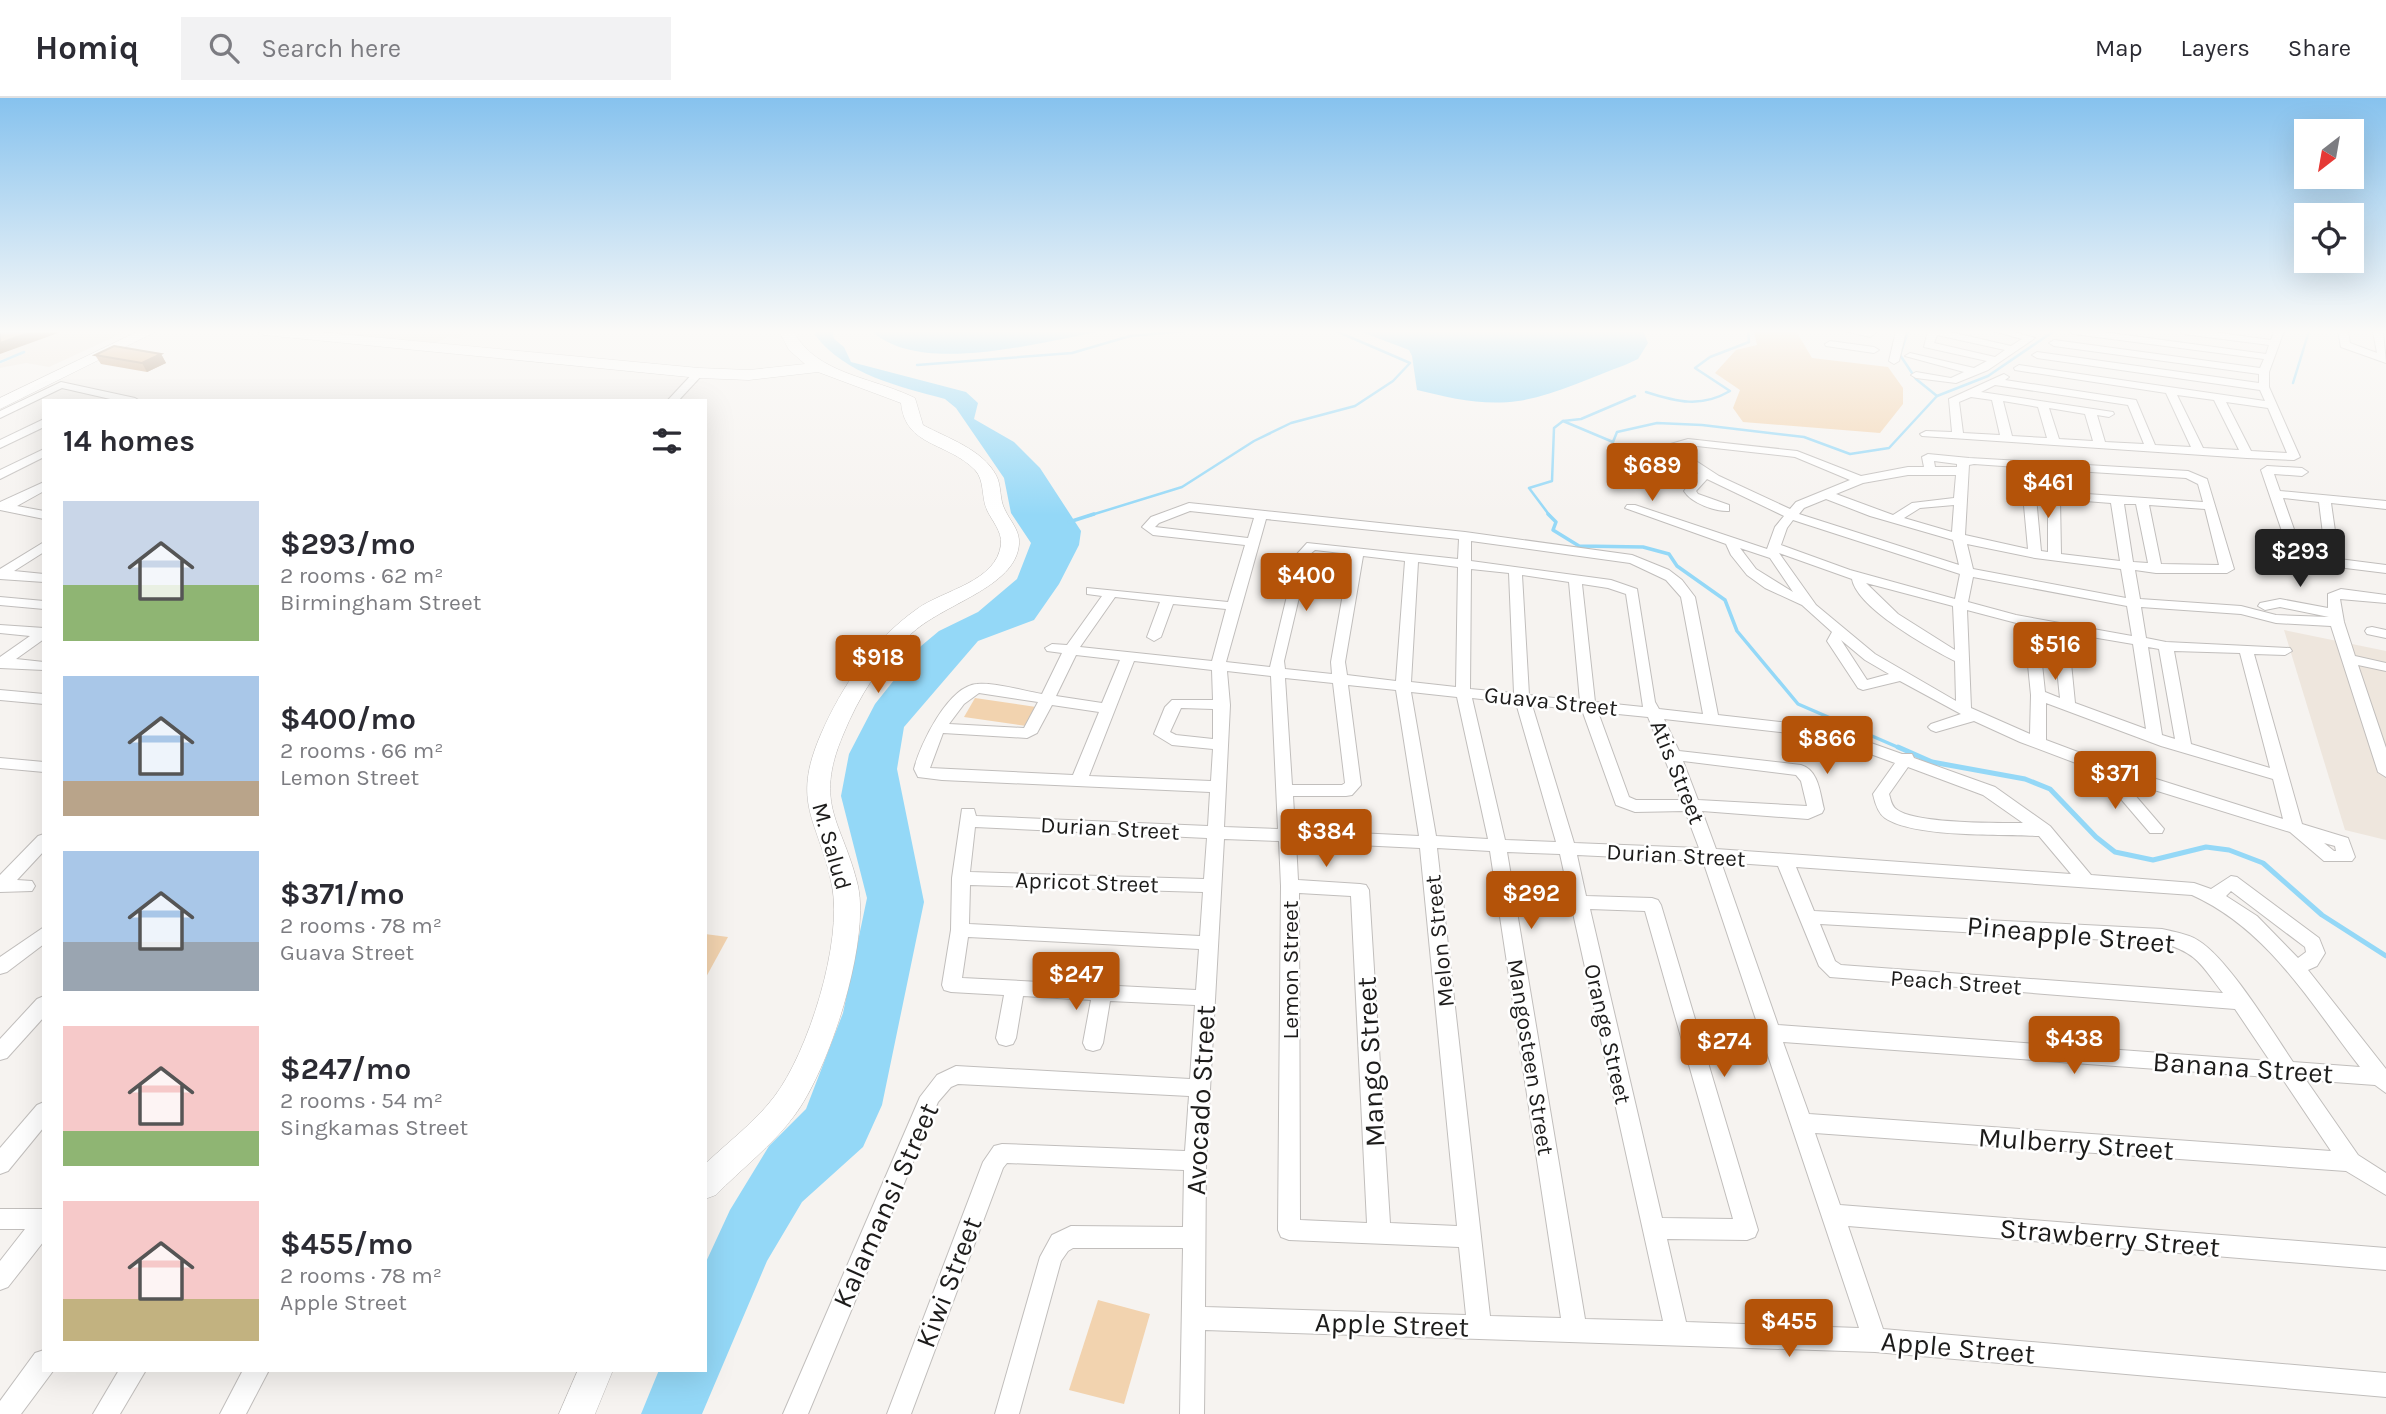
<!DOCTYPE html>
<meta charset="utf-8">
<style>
:root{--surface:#fff;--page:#f2f2f3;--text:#2b2b33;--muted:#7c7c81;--line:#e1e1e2;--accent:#b45309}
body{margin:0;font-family:Karla,sans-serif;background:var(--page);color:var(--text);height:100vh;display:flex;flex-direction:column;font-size:26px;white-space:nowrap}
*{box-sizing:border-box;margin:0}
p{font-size:23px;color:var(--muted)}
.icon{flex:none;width:38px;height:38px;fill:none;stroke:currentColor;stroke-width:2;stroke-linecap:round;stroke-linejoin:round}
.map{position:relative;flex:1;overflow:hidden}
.side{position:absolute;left:42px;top:301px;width:665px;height:973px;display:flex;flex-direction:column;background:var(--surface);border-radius:0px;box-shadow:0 7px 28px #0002}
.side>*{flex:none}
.needle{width:46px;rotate:211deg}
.controls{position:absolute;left:2294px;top:21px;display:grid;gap:14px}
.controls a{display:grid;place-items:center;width:70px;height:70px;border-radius:0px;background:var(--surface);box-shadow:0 7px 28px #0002;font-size:35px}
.price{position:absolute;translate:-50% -60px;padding:0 16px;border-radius:7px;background:var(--accent);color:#fff;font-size:23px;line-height:46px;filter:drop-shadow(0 2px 4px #0008)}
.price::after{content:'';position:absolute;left:50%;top:42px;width:21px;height:16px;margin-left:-10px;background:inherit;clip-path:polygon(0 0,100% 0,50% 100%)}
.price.current{background:#222;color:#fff}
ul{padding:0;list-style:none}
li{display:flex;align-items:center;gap:21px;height:175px;padding:0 21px}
li span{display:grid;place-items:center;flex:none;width:196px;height:140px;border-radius:0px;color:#555}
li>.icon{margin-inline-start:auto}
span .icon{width:84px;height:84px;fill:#fffc;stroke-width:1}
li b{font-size:30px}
h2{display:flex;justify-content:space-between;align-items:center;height:84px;padding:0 21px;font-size:30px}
header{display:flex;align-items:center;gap:42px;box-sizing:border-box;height:98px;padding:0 35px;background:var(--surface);border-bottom:2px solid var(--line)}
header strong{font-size:33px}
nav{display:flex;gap:38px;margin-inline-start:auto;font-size:24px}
.search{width:490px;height:63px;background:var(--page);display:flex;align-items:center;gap:18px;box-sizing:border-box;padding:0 24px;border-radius:0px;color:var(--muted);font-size:26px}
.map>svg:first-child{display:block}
</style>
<header>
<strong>Homiq</strong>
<div class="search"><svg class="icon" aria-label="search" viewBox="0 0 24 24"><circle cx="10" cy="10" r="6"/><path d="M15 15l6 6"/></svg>Search here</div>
<nav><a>Map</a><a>Layers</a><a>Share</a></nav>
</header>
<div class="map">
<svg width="2386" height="1316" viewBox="0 0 2386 1316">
<rect width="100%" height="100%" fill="#f6f3f0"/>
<g fill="#eee6dd">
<polygon points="0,233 127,233 49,269 26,265 0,270 0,266 27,254 0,262"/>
<polygon points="297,233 468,233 459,240 447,239 431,248"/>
<polygon points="2284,532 2386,553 2386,742 2345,732"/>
</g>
<g fill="#f2d3af">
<polygon points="1754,233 1796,233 1812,260 1888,269 1903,290 1903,306 1880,335 1743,324 1733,310 1740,292 1715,275 1736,252 1757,247"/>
<polygon points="975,600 1036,609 1026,628 964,619"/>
<polygon points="705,836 728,839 705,881"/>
<polygon points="1098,1202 1150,1216 1124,1306 1069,1292"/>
</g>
<g fill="#94d8f7">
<path d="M816 233H832L834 241 844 249 851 264 966 294 978 305 974 321 1014 344 1040 370 1081 433 1079 447 1059 486 1034 522 978 543 904 629 897 671 924 804 882 1007 863 1049 802 1104 767 1163 702 1316H641L659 1272H705V1166L730 1112 769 1048 806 1011 843 915 867 800 841 698 849 656 875 606 921 548 939 533 978 514 1017 481 1031 445 1011 415 1004 380 956 310 945 301C898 288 846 277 815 237Z"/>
<path d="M872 233H1103C1044 243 920 279 872 233Z"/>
<path d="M1359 233H1643L1648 245 1638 261 1625 267C1591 279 1553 298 1518 303 1483 308 1450 300 1417 292L1412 258 1409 252Z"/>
</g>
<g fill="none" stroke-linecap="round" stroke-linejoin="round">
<g stroke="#94d8f7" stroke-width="2.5">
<polyline points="0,264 24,254"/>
<polyline points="917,267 1072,255 1130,238 1186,233"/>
<polyline points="2293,285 2309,233"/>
<path d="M1646 294C1677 304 1701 310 1730 293L1695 270 1710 259 1749 244 1748 233"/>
<polyline points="1937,298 1988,278 2054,233"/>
<polyline points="1563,323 1613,344 1617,334 1657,325 1702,327 1804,339 1850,356 1889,350 1937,298 1916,281 1900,257 1908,233"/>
<polyline points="1088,418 1182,389 1254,343 1291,325 1355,308 1393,283 1410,265 1336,233"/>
<polyline points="1550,418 1529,390 1552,383 1554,330 1563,323 1581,321 1635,298"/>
</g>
<g stroke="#94d8f7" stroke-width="3.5">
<polyline points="1548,416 1556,424 1553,432 1579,448 1643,449 1669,456 1677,468 1725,502 1737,533 1798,606 1902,651"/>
<polyline points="1069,424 1094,416"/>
</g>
<polyline stroke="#94d8f7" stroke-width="5" points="1898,649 1932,664 2025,681 2050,691 2096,739 2115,754 2153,762 2206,749 2229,752 2263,765 2322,817 2386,858"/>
<defs>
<g id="street">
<polygon points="1845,233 1878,233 1870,239"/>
<polygon points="1896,233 1906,233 1899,263 1894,266 1889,263"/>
<path d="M1928 233H1946L2011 248 2022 241 1993 233H2011L2035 240 1988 272 1956 285 1916 280 1911 277 1916 274 1951 280 1964 274 1905 258 1910 255 1974 270 1987 263 1924 249ZM1937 237 2005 252 1995 259 1934 245Z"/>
<path d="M2069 233H2096L2266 256 2269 247 2184 236 2179 233H2206L2271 242 2274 233H2284L2269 274V289L2300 359 2294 362 2247 360 1922 338 1920 336 1926 333 1952 334 1949 301 2004 276 2009 279 2005 282 2136 302 2155 347 2191 349 2166 295 2015 272 2014 270 2019 267 2265 303 2260 292 2037 260 2032 257 2037 254 2259 285V276L2054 248 2049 245 2054 242 2260 270 2264 261 2074 236ZM1995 287 2128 307 2144 346 2105 344 2097 317 2109 319 2114 316 2113 314 1981 294ZM2177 297 2214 302 2239 352 2203 350ZM1971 299 1992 302 2000 337 1963 335 1959 304ZM2003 303 2038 309 2047 340 2012 338ZM2226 304 2268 310 2287 355 2251 353ZM2049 310 2085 316 2093 343 2059 341Z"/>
<polygon points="2338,233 2348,233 2350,245 2377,255 2373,233 2383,233 2386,265 2341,249"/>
<polygon points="1830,243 1874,249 1879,252 1874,255 1826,248 1825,246"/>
<polygon points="695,273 704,275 678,303 667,303"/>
<polygon points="61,284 135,300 140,303 119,303 62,290 0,320 0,313"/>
<polygon points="44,321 44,329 0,350 0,342"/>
<path d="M1688 341 1797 353 1861 378 1908 369H1924L1922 359 1928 356 1969 360 2188 373 2207 381 2234 471 2227 475H2156L2135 472 2140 501 2241 508 2276 517 2329 519 2280 509 2265 512 2258 508 2260 505 2280 501 2328 510V496L2341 491 2386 497V505L2340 501 2344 524 2355 558 2386 565V573L2358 567 2386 650V679L2378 674 2331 528 2276 525 2241 516 2141 509 2146 540 2166 544 2290 550 2292 553 2285 557 2254 556 2302 726 2348 740 2355 759 2352 763H2324L2290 734 2122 682 2164 731 2162 735H2150L2097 673 2020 644 1974 623 1936 634 1931 632 1928 629 1931 626 1961 616 1900 583 1863 592 1858 590 1827 543 1832 534 1802 507 1765 490 1747 477 1731 457 1726 446 1625 410 1627 407H1635L1767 451 1775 429 1784 418 1707 381 1696 393 1698 396 1729 407V413C1716 414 1691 405 1684 393L1698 375 1660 349ZM1688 347 1795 359 1850 382 1796 404 1790 411 1719 378 1676 350ZM1934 363 1957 366V369H1935ZM1974 366 2017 369 2021 375 2028 451 1965 437 1969 367ZM2030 370 2186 380 2198 386 2203 404 2043 393 2035 388ZM1908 377H1956L1954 400 1912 405 1893 417 1836 396 1863 385ZM2036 399 2048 400V454L2041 453ZM1826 401 1870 418 1953 442 1959 467 1799 416 1804 410ZM2060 401 2111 405 2120 463 2061 456ZM2124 406H2136L2148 465 2133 464ZM1954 407 1952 434 1904 420 1920 410ZM2149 407 2205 411 2219 467 2161 466ZM1793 422 1960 476 1955 501 1850 472 1781 447 1787 430ZM1967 446 2035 460 2121 471 2126 500 1973 471ZM1740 450 1770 460 1793 494 1756 471ZM1779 455 1852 481C1857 510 1929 550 1955 563L1956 603 1875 556 1816 507ZM1973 479 2127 508 2132 538 2016 517 1968 504ZM1866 485 1953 508 1955 552 1898 516ZM1967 512 2024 527 2031 597 2030 636 1971 610ZM2038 529 2053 532 2060 600 2045 594ZM2068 535 2133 546 2146 631 2075 605ZM1841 542 1865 562 1889 576 1867 582ZM2148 549 2159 551 2175 641 2162 637ZM2174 553 2240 555 2270 670 2191 646ZM2046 605 2161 648 2273 681 2283 721 2118 669 2046 642ZM2324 745 2335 748 2336 753H2334Z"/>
<polygon points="44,351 44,359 0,381 0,372"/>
<path d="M2267 368 2302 370 2308 374 2302 378 2274 376 2280 393 2386 403V411L2331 405 2339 461 2386 467V475L2305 465 2309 474 2302 478 2297 477 2261 372ZM2283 400 2319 404 2326 460 2303 457Z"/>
<polygon points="44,384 44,393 17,408 44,413 44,421 0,412 0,404"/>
<path d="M1189 405 1465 434 1632 457 1669 472 1682 482 1695 499 1718 617 1826 629 1902 656H1912L1914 660 1995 689 2050 728 2091 777 2194 785 2211 791 2231 778 2237 779 2319 840 2325 855 2317 868 2308 872 2386 971V995L2375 987 2306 982 2358 1057 2386 1075V1097L2346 1073 1815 1035 1840 1107 2386 1150V1172L1848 1128 1883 1231 2386 1275V1299L1875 1254 1205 1232 1204 1316H1180L1183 1150H1073L1068 1153 1061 1163 1019 1316H995L1040 1159 1052 1137 1071 1128 1183 1129 1184 1072 1007 1065 1003 1070 911 1316H887L983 1064 994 1048 1002 1046 1185 1053 1189 998 958 986 951 989 938 1004 808 1316H783L920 999 937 977 956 968 1190 981 1195 907 1110 903 1103 945 1100 951 1093 953 1086 951 1083 945 1091 902 1023 898 1016 940 1013 946 1006 948 999 946 996 940 1004 897 951 894 944 892 942 887 951 832 952 780 962 711H974L976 718 1208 728 1210 694 942 682 918 679 914 671C920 647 948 588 977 586 995 584 1023 593 1042 596L1062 555 1047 553 1045 550 1052 546 1067 547 1102 498 1087 496V490L1228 504 1245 447 1153 437 1142 429 1151 419ZM1190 413 1254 420 1248 440 1155 429 1159 425ZM1266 421 1459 441 1458 461 1307 445 1297 456 1270 569 1226 564ZM1471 443 1630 465 1666 482 1681 499 1703 616 1659 611 1655 604 1637 491 1611 482 1471 463ZM1315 452 1350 456 1331 564 1332 576 1285 571 1284 563 1309 457ZM1363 458 1405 463 1396 583 1347 577 1345 564ZM1418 464 1458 469 1456 589 1411 584ZM1471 471 1509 475 1514 595 1470 591ZM1522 477 1569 484 1580 603 1529 597ZM1582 486 1608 490 1626 496 1643 609 1595 604ZM1115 499 1160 504 1147 539 1154 543 1161 539 1173 506 1226 511 1212 563 1080 549ZM1076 557 1120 562 1102 605 1056 598ZM1134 563 1212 572 1213 602H1172L1165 609 1154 636 1172 647 1213 651 1211 683 1089 678ZM1227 573 1271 578 1278 731 1224 729 1230 607ZM1285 580 1333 585 1345 685 1342 687H1292ZM1348 587 1396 592 1419 738 1295 732 1293 698H1346L1352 697 1361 687ZM1411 594 1457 599 1488 741 1436 738ZM979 595 1038 604 1024 630 949 626 964 606ZM1472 600 1516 605 1556 744 1505 742ZM1052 607 1099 614 1073 677 930 670 943 635 1027 640 1037 635ZM1532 607 1582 612 1616 707 1635 714 1685 713 1699 750 1574 745ZM1181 610 1213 611V641L1176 637 1170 634ZM1598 614 1648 619 1681 702H1636L1629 699ZM1664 621 1824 639 1895 665 1873 696C1875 705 1878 715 1885 720 1914 740 2003 736 2039 738L2071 776 1716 751 1702 713 1808 721 1822 715 1824 711C1820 696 1819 672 1801 667L1679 653ZM1683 663 1796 677 1801 683 1807 708 1698 702ZM1908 669 1983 697 2023 725C1997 725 1914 726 1896 711 1891 707 1891 702 1889 696ZM975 729 1207 740 1204 781 970 774ZM1224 741 1279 743 1281 788 1278 1132 1281 1139 1289 1142 1459 1149 1466 1217 1205 1209 1206 1063ZM1296 744 1420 750 1457 1128 1390 1125 1369 792 1366 787 1360 786 1298 782ZM1437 750 1490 753 1561 1220 1490 1218ZM1507 754 1560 756 1663 1223 1585 1221ZM1577 757 1703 763 1859 1230 1686 1224 1667 1141 1747 1142 1755 1139 1758 1132 1661 807 1658 802 1652 800 1586 798ZM1721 764 1778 768 1819 868 1830 879 2235 911 2270 963 1778 927ZM1796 769 2192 797C2269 832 2310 905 2360 969L2293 964C2272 933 2229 862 2199 843 2189 836 2174 834 2162 831L1814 813ZM970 787 1203 794 1200 838 969 826ZM2231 793 2305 849 2306 854 2298 860 2257 818 2226 798ZM1299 795 1351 798 1367 1125 1300 1122ZM1590 811 1645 813 1733 1121 1662 1120ZM1820 826 2162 845C2198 855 2201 867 2223 895L1841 867 1835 863ZM968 839 1199 851 1196 892 962 880ZM1783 944 2282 980 2331 1053 1809 1016Z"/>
<polygon points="44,444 44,454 14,473 44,476 44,484 0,481 0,471"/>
<polygon points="0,499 44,503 44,511 0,507"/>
<polygon points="0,527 44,530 44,541 16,561 44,564 44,572 0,570 0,559 30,538 0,535"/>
<polygon points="2372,529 2386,532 2386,540 2367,536 2365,533 2367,530"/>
<polygon points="0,592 44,596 44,606 0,602"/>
<polygon points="0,660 44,664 44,674 0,670"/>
<polygon points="44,736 44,753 17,782 32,783 35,788 32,793 0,794 0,777 38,738"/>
<polygon points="44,829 44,846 7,874 0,876 0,859"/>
<polygon points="44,898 44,919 7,960 0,962 0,941 37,901"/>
<polygon points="44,1004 44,1029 8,1073 0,1076 0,1050 37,1007"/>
<polygon points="0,1111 44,1111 44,1143 8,1189 0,1192 0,1163 25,1131 0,1131"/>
<polygon points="44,1252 44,1272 53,1273 21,1316 0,1316 0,1303 35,1255"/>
<polygon points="119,1272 146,1272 120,1316 93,1316"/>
<polygon points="243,1272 269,1272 246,1316 220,1316"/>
</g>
<g id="secondary">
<polygon points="139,233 157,233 0,311 0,300"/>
<path d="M257 233H308L699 270 749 272 805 266 789 252 779 233H793C817 277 873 279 915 300L923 327C947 340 982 351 996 377 1002 388 999 401 1005 412 1010 423 1020 432 1019 446 1016 490 941 506 910 537 880 565 859 598 843 637 813 708 843 724 858 788 870 846 829 972 794 1018 772 1048 741 1071 716 1097L705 1101V1066C728 1044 755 1024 774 999 808 955 843 844 832 788 819 722 790 707 821 636 842 588 873 542 917 511 943 492 997 484 1001 446 1002 433 992 423 987 412 981 399 985 383 975 372 948 344 905 349 901 305L818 274 749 282 699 280 264 237Z"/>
<polygon points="578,1272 613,1272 595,1316 559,1316"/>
</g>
</defs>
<use href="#street" stroke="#c1bebc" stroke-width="2"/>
<use href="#secondary" stroke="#c1bebc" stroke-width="1"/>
<use href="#street" fill="#fff" fill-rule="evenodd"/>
<use href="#secondary" fill="#fff" fill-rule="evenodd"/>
</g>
<polygon fill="#ba926c" points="161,256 166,265 147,274 101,266 95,257"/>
<g fill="#977758">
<polygon points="34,233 57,233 58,235 0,256 0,245"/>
<polygon points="161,256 166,265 147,274 142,265"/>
</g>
<g fill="#d8aa7d" stroke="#977758" stroke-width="2">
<polygon points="0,233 34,233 0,245"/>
<polygon points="114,248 161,256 142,265 95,257"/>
</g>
<linearGradient id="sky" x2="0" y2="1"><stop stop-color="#86c2ee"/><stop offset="0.56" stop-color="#fbfaf8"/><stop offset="1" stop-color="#fbfaf8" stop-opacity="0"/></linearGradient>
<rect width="2386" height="417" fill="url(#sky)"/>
<g text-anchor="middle" stroke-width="5" stroke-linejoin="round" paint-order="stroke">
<g font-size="23" fill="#1d1c1b" stroke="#fff">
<text transform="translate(1551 603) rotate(6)" y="8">Guava Street</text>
<text transform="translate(1678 674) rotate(68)" y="8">Atis Street</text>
<text transform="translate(1110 730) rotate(3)" y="8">Durian Street</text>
<text transform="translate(832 748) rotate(74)" y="8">M. Salud</text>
<text transform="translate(1676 757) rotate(3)" y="8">Durian Street</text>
<text transform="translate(1087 784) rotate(2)" y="8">Apricot Street</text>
<text transform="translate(1439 843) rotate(-96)" y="8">Melon Street</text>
<text transform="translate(1290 872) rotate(-90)" y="8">Lemon Street</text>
<text transform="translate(1956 884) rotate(4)" y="8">Peach Street</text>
<text transform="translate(1608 936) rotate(77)" y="8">Orange Street</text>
<text transform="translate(1531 959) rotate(81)" y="8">Mangosteen Street</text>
</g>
<g font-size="28" fill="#1d1c1b" stroke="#fff">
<text transform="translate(2071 836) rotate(5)" y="10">Pineapple Street</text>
<text transform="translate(1370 964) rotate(-93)" y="10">Mango Street</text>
<text transform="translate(2243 969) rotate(4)" y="10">Banana Street</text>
<text transform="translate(1200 1002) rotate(-87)" y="10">Avocado Street</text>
<text transform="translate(2076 1045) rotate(4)" y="10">Mulberry Street</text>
<text transform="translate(885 1107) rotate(-66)" y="10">Kalamansi Street</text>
<text transform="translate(2110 1139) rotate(5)" y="10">Strawberry Street</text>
<text transform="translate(948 1184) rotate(-69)" y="10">Kiwi Street</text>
<text transform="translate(1392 1226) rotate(2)" y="10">Apple Street</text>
<text transform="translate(1958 1249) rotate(5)" y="10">Apple Street</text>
</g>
</g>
</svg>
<div class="controls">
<a><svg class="needle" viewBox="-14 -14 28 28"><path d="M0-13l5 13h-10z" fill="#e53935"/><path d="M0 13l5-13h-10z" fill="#7c7c81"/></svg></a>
<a><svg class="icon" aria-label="locate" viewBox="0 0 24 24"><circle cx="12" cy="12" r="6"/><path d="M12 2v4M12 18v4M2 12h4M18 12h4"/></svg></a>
</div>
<b class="price" style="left:1652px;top:405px">$689</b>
<b class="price" style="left:2048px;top:422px">$461</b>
<b class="price current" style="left:2300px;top:491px">$293</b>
<b class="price" style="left:1306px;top:515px">$400</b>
<b class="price" style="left:2055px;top:584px">$516</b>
<b class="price" style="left:878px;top:597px">$918</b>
<b class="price" style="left:1827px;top:678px">$866</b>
<b class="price" style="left:2115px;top:713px">$371</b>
<b class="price" style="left:1326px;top:771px">$384</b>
<b class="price" style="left:1531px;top:833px">$292</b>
<b class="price" style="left:1076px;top:914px">$247</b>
<b class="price" style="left:2074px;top:978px">$438</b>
<b class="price" style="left:1724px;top:981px">$274</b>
<b class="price" style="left:1789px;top:1261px">$455</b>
<section class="side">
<h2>14 homes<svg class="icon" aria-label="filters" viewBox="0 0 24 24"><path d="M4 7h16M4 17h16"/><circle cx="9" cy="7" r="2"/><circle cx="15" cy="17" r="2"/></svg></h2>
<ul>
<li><span style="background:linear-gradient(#c9d6e8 60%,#8fb573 0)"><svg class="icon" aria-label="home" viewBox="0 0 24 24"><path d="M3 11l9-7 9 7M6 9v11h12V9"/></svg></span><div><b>$293/mo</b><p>2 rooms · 62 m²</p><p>Birmingham Street</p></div></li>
<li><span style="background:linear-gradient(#a9c7e8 75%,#b9a48a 0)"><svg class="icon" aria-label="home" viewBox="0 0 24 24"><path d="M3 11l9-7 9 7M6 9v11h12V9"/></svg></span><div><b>$400/mo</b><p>2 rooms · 66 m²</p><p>Lemon Street</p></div></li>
<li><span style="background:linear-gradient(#a9c7e8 65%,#9aa5b1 0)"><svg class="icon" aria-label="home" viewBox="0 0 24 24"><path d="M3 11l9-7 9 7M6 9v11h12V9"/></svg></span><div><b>$371/mo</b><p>2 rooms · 78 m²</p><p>Guava Street</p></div></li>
<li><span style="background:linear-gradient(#f6c9c9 75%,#8fb573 0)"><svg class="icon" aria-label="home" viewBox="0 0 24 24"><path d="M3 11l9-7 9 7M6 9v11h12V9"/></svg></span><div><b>$247/mo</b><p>2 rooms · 54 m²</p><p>Singkamas Street</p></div></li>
<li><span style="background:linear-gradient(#f6c9c9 70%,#c2b280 0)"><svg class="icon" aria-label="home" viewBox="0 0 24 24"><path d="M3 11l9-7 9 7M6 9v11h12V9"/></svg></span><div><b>$455/mo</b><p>2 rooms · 78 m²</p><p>Apple Street</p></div></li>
</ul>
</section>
</div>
